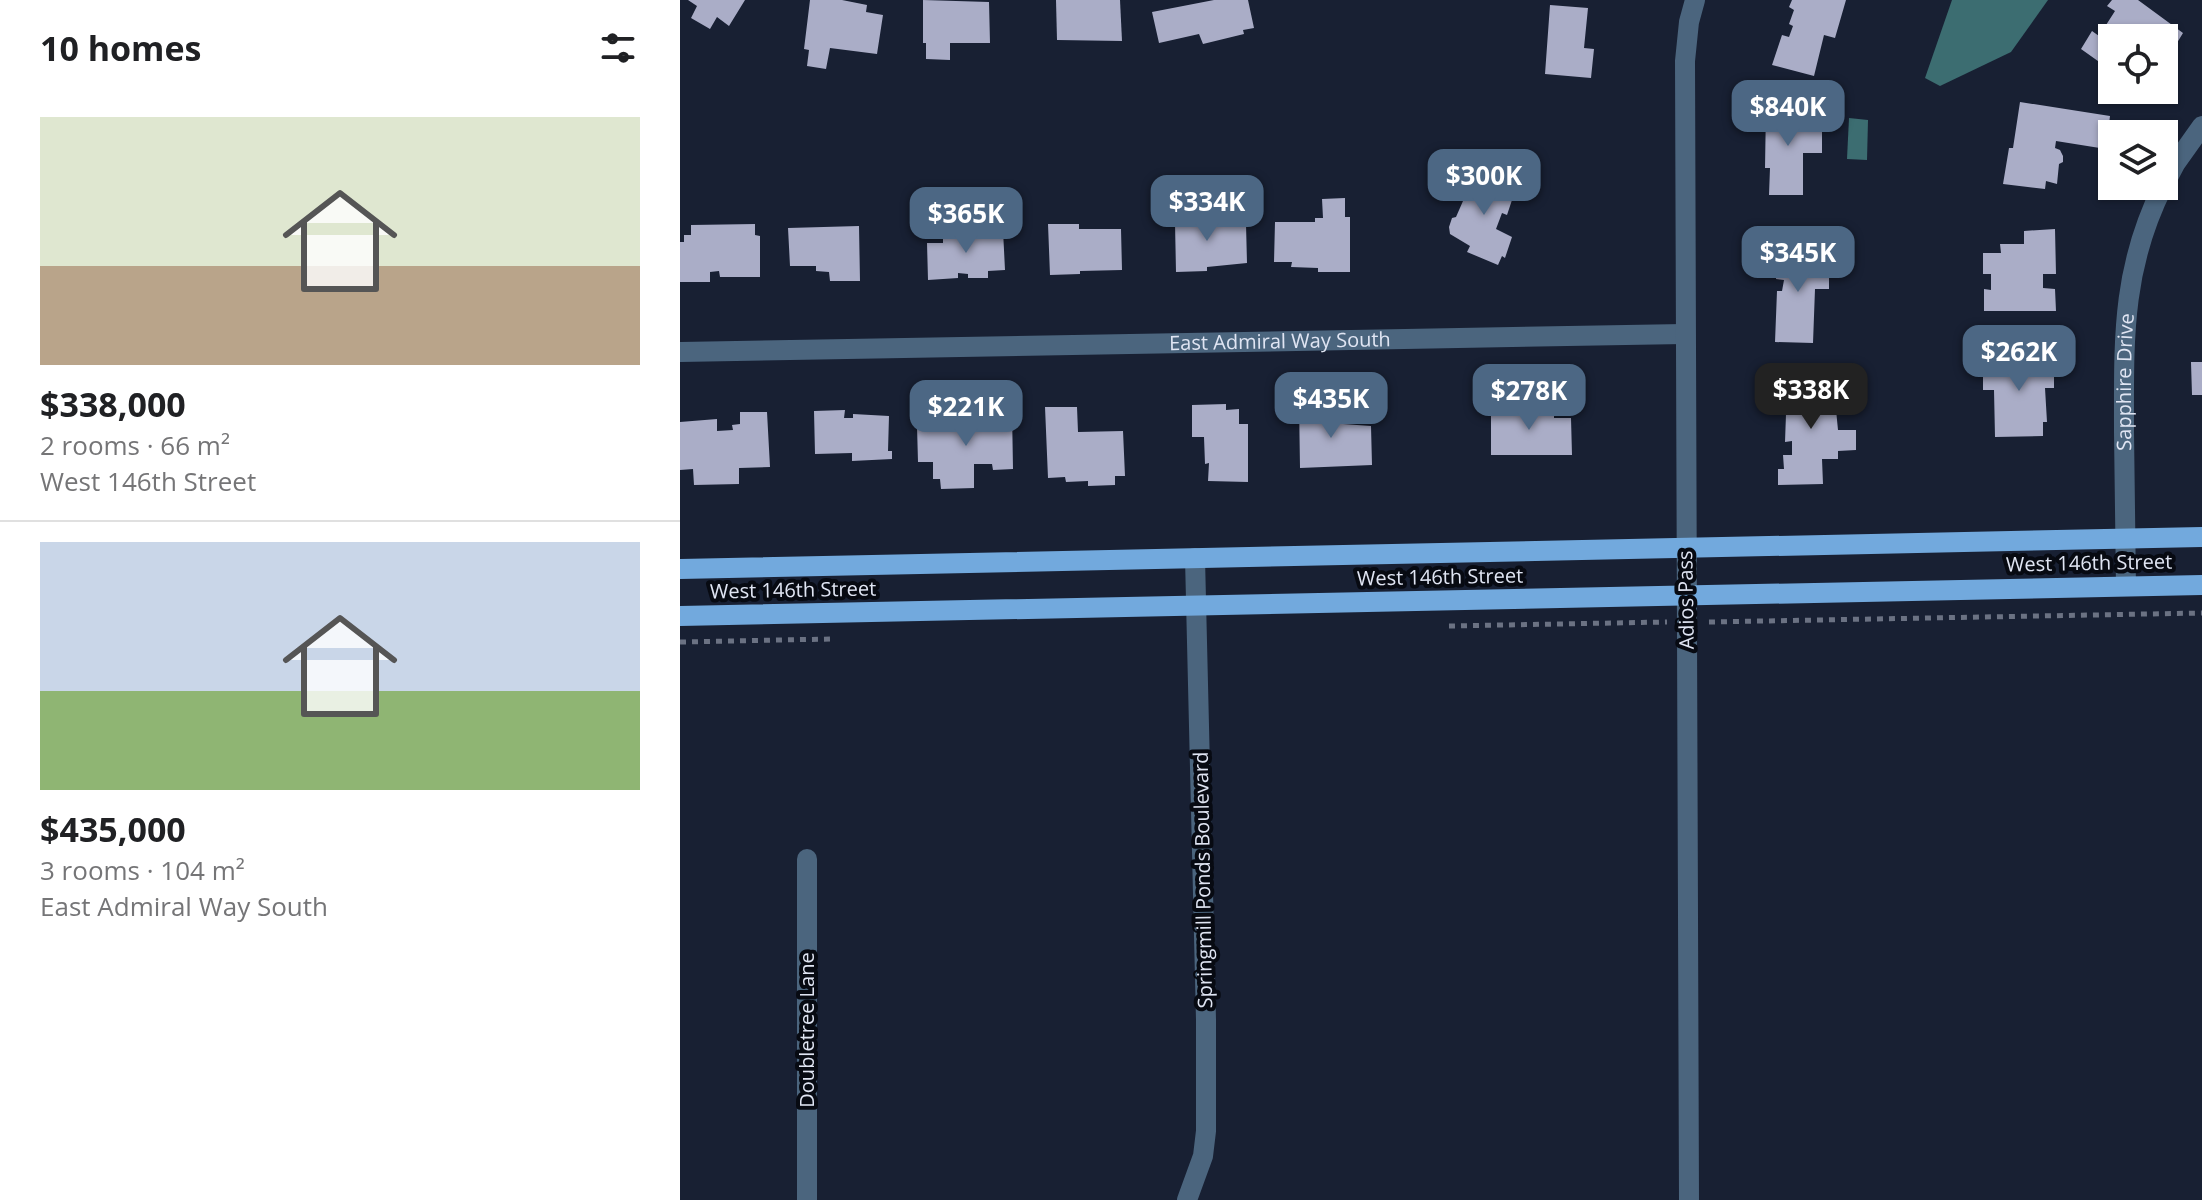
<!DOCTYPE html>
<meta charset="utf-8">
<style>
:root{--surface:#fff;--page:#f2f2f2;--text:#202124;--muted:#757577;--line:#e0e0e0;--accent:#4c6784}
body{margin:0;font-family:"Open Sans",sans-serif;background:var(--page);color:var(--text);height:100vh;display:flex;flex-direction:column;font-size:30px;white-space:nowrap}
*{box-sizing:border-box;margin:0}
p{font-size:26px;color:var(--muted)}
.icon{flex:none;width:44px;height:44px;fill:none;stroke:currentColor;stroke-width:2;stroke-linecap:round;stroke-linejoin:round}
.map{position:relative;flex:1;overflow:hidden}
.drawer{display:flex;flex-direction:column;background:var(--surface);width:680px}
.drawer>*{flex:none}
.fabs{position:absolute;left:1418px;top:24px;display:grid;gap:16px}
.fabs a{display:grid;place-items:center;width:80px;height:80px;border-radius:0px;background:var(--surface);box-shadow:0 2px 6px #0004;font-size:40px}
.price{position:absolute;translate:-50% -68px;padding:0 18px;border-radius:16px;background:var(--accent);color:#fff;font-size:26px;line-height:52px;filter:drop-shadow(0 2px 4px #0008)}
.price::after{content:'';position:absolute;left:50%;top:48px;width:24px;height:18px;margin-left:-12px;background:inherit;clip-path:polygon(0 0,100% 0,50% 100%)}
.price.current{background:#222;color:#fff}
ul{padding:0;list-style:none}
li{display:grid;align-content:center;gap:16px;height:424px;padding:0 40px}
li+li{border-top:2px solid var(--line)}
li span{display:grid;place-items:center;height:248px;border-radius:0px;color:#555}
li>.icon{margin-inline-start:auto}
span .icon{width:144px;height:144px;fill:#fffc;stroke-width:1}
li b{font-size:34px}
h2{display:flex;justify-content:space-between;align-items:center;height:96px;padding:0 40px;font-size:34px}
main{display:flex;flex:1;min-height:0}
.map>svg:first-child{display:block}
</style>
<main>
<section class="drawer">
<h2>10 homes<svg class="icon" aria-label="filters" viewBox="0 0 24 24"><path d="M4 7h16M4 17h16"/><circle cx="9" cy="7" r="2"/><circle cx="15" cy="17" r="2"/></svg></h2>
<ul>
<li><span style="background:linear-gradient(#dfe7d0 60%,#b9a48a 0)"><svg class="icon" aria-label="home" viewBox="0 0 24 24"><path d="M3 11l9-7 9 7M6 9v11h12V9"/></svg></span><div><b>$338,000</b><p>2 rooms · 66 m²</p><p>West 146th Street</p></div></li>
<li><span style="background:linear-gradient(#c9d6e8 60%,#8fb573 0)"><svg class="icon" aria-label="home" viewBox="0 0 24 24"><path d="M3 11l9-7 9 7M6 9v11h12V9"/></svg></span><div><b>$435,000</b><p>3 rooms · 104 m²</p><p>East Admiral Way South</p></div></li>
</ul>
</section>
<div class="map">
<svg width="1522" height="1200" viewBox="0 0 1522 1200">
<rect width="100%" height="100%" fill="#182033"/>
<g fill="#3c6d71">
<polygon points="1272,0 1368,0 1331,52 1260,86 1245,78"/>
<polygon points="1169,118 1188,120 1187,160 1167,159"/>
</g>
<g fill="#aaadc7">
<polygon points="8,0 65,0 49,26 37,17 30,29 11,18 17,6"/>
<polygon points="130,0 162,0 187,5 186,12 203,15 197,54 150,48 146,69 127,66 129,50 124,49"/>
<polygon points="243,0 309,2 310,43 270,43 270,60 246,59 246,43 243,43"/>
<polygon points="376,0 440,0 442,41 377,40"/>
<polygon points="534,0 568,0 574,28 563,30 564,34 523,44 519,34 479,43 472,12"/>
<polygon points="1112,0 1166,0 1155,38 1144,35 1134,76 1092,65 1102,35 1109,37 1113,26 1109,24 1114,10 1109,7"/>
<polygon points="1432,0 1458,0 1503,33 1486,61 1484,59 1484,38 1432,38 1432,71 1401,49 1412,31 1419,36 1435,11 1427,6"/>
<polygon points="870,5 908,8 904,48 914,49 911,78 865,74"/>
<polygon points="1340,102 1430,116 1426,149 1376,141 1375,148 1380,150 1383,156 1383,162 1379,164 1377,184 1366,181 1365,189 1323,184 1329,148 1333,148"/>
<polygon points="1123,105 1123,130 1142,131 1142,153 1123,153 1123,195 1089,195 1090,168 1085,168 1086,106"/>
<polygon points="797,169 832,183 829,191 834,194 827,215 822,213 816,229 832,237 825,258 822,256 818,265 787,252 790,246 770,234 769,227 772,218 776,217"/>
<polygon points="665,198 665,217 670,217 670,272 638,272 638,268 611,267 612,262 594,262 595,222 635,222 635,218 643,218 642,199"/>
<polygon points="499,206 521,206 521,225 566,224 567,263 527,267 527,271 496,272 495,223 499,222"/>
<polygon points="75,224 75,235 80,236 80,277 40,277 39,271 30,272 30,282 0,282 0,242 4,242 4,235 11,235 11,225"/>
<polygon points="368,224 399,224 399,229 441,229 442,270 400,271 400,274 370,275"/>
<polygon points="179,226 180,281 150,281 149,272 136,271 136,266 110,266 108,228"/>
<polygon points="1375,229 1376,274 1363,274 1363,288 1375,289 1376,311 1304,311 1304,289 1311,290 1311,274 1303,274 1303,253 1321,253 1320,244 1344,244 1344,231"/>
<polygon points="323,230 325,270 308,271 308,278 288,278 288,274 278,273 278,278 248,280 247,243 263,243 263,231"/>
<polygon points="1098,248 1137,249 1136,266 1149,266 1149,289 1135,289 1133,343 1095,342 1097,291 1102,291 1104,280 1096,279"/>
<polygon points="1374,356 1374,388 1365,388 1367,422 1363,422 1363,436 1315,437 1314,390 1303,390 1303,357"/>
<polygon points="1511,362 1522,362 1522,395 1512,395"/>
<polygon points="1112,378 1153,379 1158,430 1176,430 1176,450 1158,451 1158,459 1142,459 1143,484 1098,485 1098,469 1104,469 1103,455 1112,455 1112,441 1105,442 1106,414 1098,415 1097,390 1112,390"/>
<polygon points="619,402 650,402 649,423 691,426 692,465 620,468"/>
<polygon points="546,404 546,410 559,409 559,424 568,424 568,482 528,481 529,463 525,464 524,437 512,437 512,405"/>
<polygon points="844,404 843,411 874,411 874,418 891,418 892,455 811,455 811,405"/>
<polygon points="365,407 397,407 398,432 443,431 445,476 435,476 435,485 408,486 408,481 386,482 385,477 368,478"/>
<polygon points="165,410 164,418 173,418 173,414 209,416 208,451 212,451 212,459 172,461 172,453 135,454 134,411"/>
<polygon points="332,411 333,469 313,470 312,464 294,464 294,488 261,489 260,479 253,479 253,462 238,462 237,426 252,425 252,422 277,421 277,417 295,417 296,424 303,424 304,431 311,431 311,412"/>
<polygon points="60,412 87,412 90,467 59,468 59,484 14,485 13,469 0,470 0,422 37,419 37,431 53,430 52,425 60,424"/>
</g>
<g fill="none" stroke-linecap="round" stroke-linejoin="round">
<g stroke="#6b7283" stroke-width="5" stroke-dasharray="6 6" stroke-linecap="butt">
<polyline points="1029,622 1522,613"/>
<polyline points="769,626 987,622"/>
<polyline points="0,642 151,639"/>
</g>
<g stroke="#4b657e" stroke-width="20">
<polyline points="1484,185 1495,164 1522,126"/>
<path id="s1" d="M0 352 1004 334"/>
<path id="s2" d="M1446 586C1445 535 1445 484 1444 432 1444 341 1441 270 1483 186"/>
<polyline points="127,859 127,1200"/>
<polyline points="507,1200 523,1156 526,1131 526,1020 515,558"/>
<polyline points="1009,1200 1005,61 1009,22 1015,0"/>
</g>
<g stroke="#72a9dd" stroke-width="20">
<polyline points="0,569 1522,537"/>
<polyline points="0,616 1522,585"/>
</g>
</g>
<g text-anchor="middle" stroke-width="8" stroke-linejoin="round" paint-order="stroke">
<g font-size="20" fill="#e0e5f3" stroke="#070a12">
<text dy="7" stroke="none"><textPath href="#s1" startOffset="600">East Admiral Way South</textPath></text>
<text dy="7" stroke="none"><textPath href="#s2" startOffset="204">Sapphire Drive</textPath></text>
<text transform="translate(1409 563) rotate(-1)" y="7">West 146th Street</text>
<text transform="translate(760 577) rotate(-1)" y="7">West 146th Street</text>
<text transform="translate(113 590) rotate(-1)" y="7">West 146th Street</text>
<text transform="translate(1006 600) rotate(-91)" y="7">Adios Pass</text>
<text transform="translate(523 880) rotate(-91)" y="7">Springmill Ponds Boulevard</text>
<text transform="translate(127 1030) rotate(-90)" y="7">Doubletree Lane</text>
</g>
</g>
</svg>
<div class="fabs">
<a><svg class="icon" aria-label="locate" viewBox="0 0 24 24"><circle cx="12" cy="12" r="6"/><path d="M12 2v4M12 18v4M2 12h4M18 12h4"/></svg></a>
<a><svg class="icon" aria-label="layers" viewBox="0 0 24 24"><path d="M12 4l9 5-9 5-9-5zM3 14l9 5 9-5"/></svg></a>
</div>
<b class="price" style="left:1108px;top:148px">$840K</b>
<b class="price" style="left:804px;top:217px">$300K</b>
<b class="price" style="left:527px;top:243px">$334K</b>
<b class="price" style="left:286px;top:255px">$365K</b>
<b class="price" style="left:1118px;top:294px">$345K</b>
<b class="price" style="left:1339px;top:393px">$262K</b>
<b class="price current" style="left:1131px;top:431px">$338K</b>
<b class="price" style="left:849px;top:432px">$278K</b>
<b class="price" style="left:651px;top:440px">$435K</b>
<b class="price" style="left:286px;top:448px">$221K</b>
</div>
</main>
